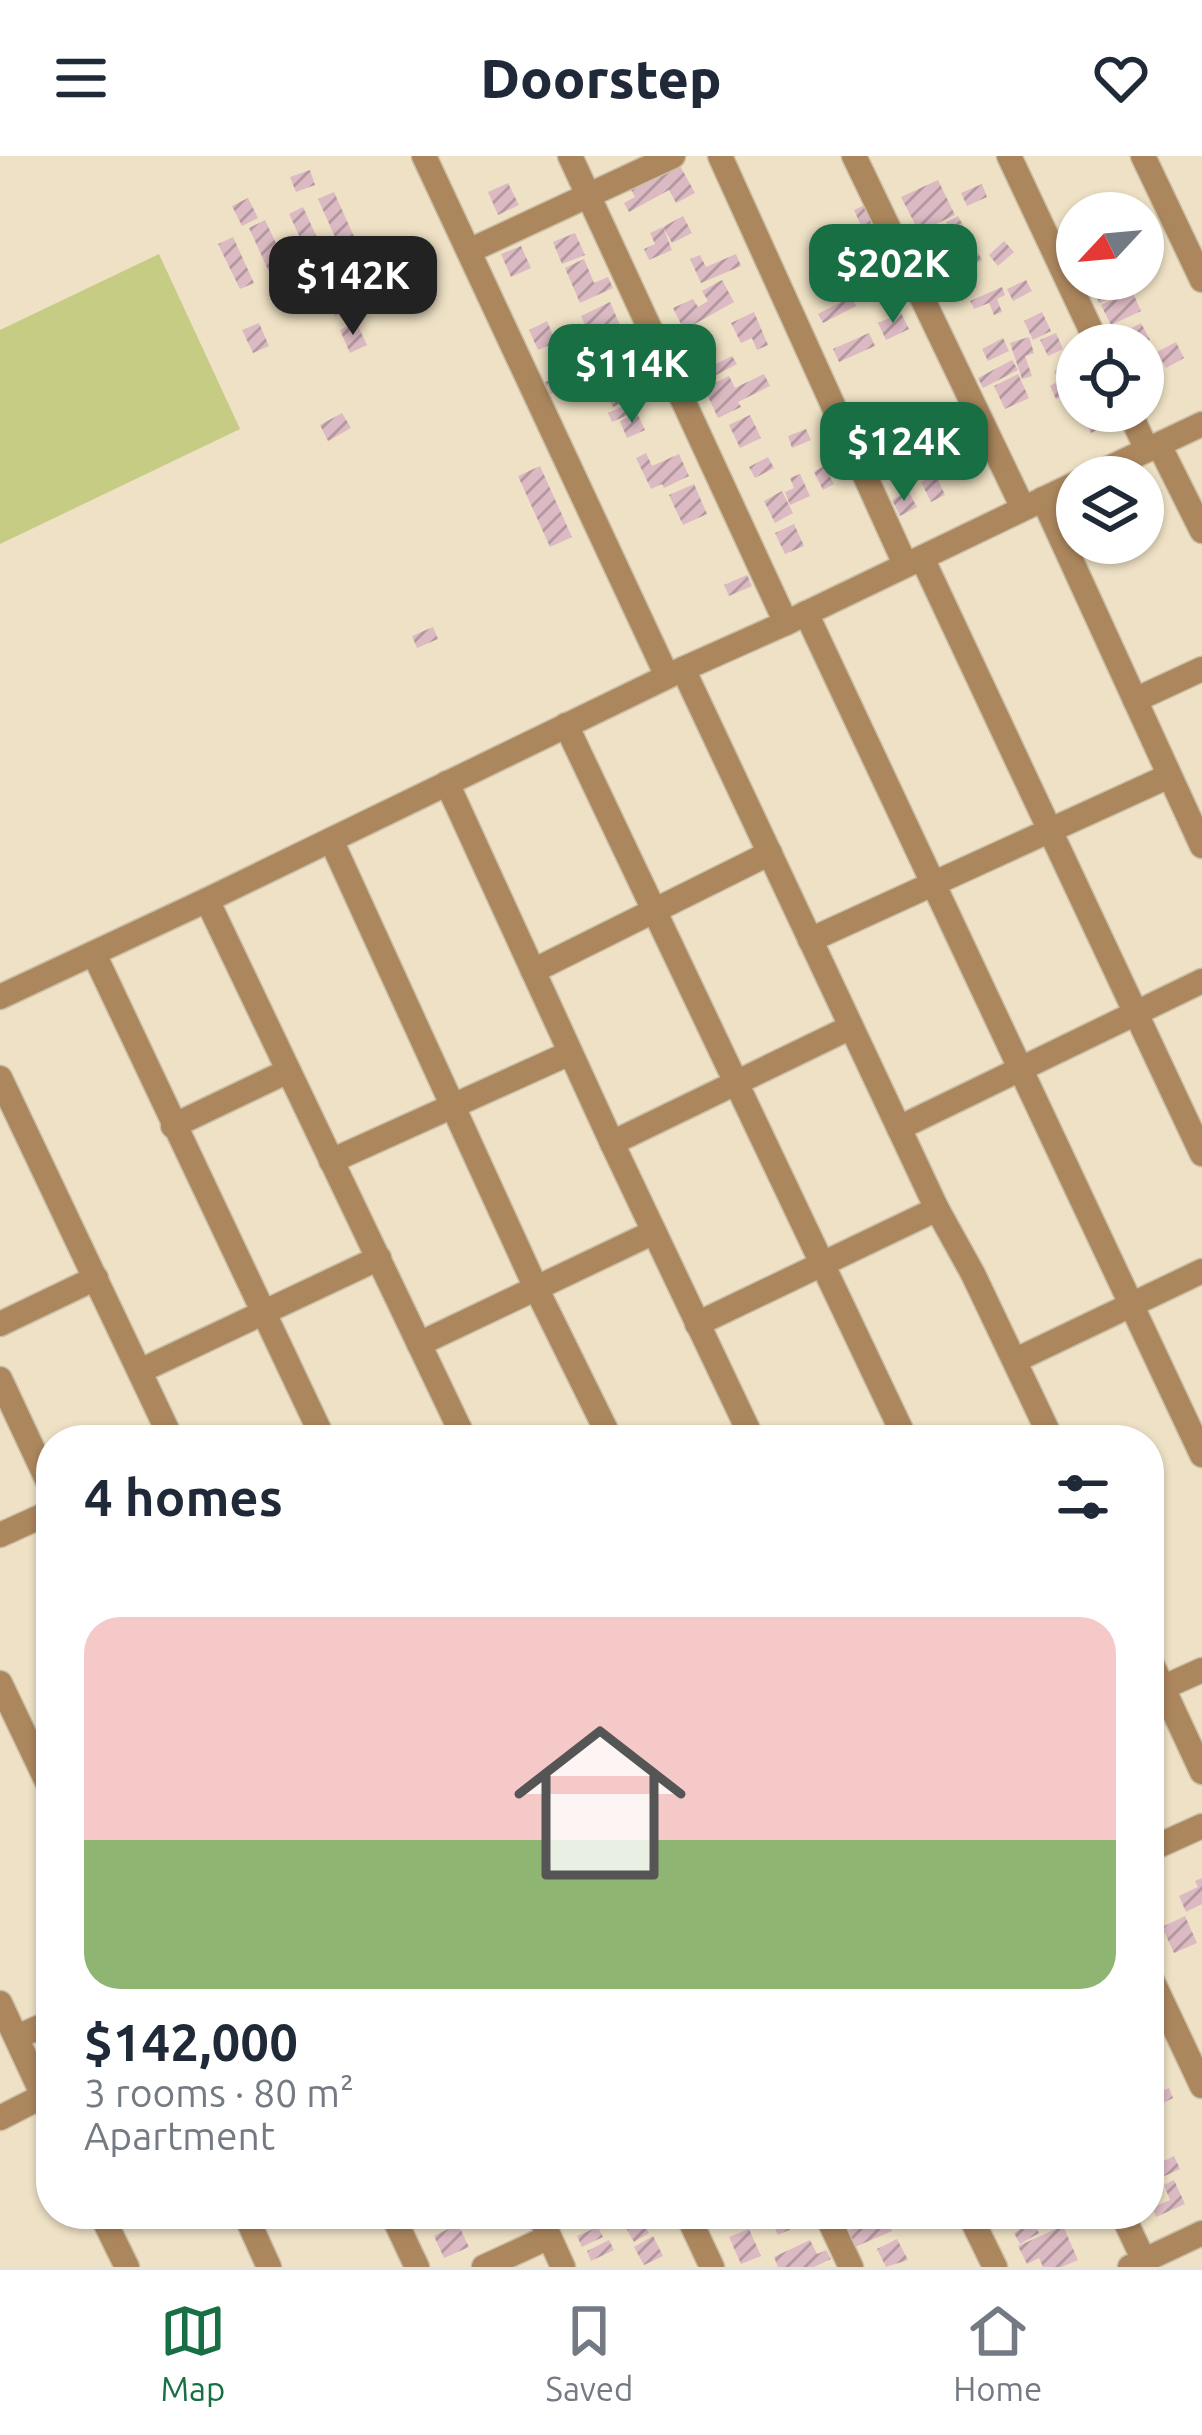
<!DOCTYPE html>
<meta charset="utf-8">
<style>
:root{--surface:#fff;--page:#f2f2f3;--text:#1f2937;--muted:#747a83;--line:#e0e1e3;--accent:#176f43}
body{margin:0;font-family:Ubuntu,sans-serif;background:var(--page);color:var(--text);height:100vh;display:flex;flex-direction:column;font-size:45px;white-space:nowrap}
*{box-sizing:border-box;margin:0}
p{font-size:39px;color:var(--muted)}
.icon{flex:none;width:66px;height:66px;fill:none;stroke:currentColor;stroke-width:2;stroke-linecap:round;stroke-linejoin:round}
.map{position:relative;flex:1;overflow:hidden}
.sheet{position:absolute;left:36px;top:1269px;width:1128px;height:804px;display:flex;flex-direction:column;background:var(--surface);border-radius:48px;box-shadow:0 3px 9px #0004}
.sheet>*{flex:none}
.needle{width:78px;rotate:244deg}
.controls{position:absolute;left:1056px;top:36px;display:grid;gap:24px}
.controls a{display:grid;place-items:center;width:108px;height:108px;border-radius:50%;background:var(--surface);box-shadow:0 3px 9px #0004;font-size:60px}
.price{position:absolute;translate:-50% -102px;padding:0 27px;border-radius:24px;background:var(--accent);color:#fff;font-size:39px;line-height:78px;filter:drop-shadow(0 3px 6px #0008)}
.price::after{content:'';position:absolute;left:50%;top:72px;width:36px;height:27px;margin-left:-18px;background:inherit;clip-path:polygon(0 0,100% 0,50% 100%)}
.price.selected{background:#222;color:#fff}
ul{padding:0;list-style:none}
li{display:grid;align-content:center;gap:24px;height:636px;padding:0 48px}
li+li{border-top:3px solid var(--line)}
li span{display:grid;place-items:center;height:372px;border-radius:36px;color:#555}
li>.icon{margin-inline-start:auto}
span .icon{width:216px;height:216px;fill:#fffc;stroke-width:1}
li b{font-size:51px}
h2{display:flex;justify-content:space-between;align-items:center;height:144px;padding:0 48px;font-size:51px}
header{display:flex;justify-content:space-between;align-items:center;height:156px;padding:0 48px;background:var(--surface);font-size:54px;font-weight:800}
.tab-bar{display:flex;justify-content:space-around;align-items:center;height:168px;border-top:3px solid var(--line);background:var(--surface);font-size:33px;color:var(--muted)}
.tab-bar a{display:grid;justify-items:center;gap:6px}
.tab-bar .selected{color:var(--accent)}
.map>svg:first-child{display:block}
</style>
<header><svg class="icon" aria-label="menu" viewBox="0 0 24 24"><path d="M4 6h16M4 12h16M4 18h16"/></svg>Doorstep<svg class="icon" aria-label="heart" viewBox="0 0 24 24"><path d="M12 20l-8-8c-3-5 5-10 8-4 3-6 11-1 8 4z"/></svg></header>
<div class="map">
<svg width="1202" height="2111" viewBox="0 0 1202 2111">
<defs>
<pattern id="building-hatch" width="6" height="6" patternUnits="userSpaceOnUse" patternTransform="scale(3)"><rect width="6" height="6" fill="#dcbac3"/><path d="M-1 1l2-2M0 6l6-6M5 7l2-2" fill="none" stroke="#b4989f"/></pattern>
</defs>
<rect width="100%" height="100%" fill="#eee1c5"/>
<polygon fill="#c6cc83" points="159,98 240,273 0,388 0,174"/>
<g fill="url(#building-hatch)">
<polygon points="679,8 695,37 676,47 669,34 629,56 624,47 635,41 631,34"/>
<polygon points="310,14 315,29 296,36 290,21"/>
<polygon points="938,24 955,59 919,76 901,41"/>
<polygon points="508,27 519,49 498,59 488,36"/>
<polygon points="982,28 987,41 967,50 961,37"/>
<polygon points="334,36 360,94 344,101 318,43"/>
<polygon points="248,42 258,62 242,70 232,50"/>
<polygon points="865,49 873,67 862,72 854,54"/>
<polygon points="303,51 329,108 315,114 289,58"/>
<polygon points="683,60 692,77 672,87 663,71"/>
<polygon points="958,60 982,104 969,111 946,66"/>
<polygon points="265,64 287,110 270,118 249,72"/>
<polygon points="875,68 886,94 856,108 849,93 869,85 864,73"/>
<polygon points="663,71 672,94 649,104 644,93 655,88 650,77"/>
<polygon points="575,77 585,99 562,108 553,86"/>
<polygon points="233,81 254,127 240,133 218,88"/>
<polygon points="1004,85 1014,96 998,110 989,99"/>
<polygon points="521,90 531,112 511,121 501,98"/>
<polygon points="736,98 741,110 701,127 690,103 700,99 706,111"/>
<polygon points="584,103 594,127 608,121 613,132 580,147 565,112"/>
<polygon points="967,109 977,131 957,140 947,118"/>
<polygon points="330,110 349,154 335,160 316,116"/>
<polygon points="839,116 856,150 823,167 818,158 843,145 831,121"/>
<polygon points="722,124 734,146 684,174 673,152 693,143 698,151 708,145 702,135"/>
<polygon points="883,124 889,134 869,146 863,134"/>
<polygon points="1026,124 1032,135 1013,145 1007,133"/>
<polygon points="1122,126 1126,136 1099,147 1095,137"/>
<polygon points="1002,131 1005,139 997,143 1002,156 994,159 989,147 974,153 970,145"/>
<polygon points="1132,135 1141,155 1111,169 1101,149"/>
<polygon points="610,146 620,169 591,182 581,160"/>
<polygon points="754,156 768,189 757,194 752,182 741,187 731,167"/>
<polygon points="1042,156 1051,175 1033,184 1024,165"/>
<polygon points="901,157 909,173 886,184 878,167"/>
<polygon points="547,165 556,186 538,194 529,174"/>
<polygon points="356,166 367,189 350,197 340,174"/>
<polygon points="259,167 269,190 253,197 242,174"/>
<polygon points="1141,167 1150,184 1139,189 1129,189 1122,177"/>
<polygon points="621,176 636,205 595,229 582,205 599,196 595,190"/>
<polygon points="869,177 875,190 839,206 833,193"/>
<polygon points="1056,177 1063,193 1048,200 1040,184"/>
<polygon points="1029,181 1034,197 1025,200 1032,220 1022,223 1010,187"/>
<polygon points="1003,182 1009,195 988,205 982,193"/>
<polygon points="1176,186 1184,202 1166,212 1157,196"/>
<polygon points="732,200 737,208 705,225 700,216"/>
<polygon points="1012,204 1018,214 983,232 978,222"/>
<polygon points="582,209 591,227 570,237 567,231 551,238 545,226"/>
<polygon points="1065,210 1070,220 1077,216 1077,232 1056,243 1050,230 1059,225 1054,215"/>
<polygon points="764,218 770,230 738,246 741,251 718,262 704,232 729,220 735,232"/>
<polygon points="1018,218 1029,242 1005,253 994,230"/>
<polygon points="617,228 625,245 613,251 605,234"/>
<polygon points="637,244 641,253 612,266 608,257"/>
<polygon points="942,255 953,277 948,280 952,290 937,296 924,265"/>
<polygon points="1099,255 1104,255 1110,267 1091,277 1084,263"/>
<polygon points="342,257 351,272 328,285 320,269"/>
<polygon points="637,257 645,274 627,282 620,265"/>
<polygon points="750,259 761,282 740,292 729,269"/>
<polygon points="919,264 922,270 904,278 918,304 883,323 867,291"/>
<polygon points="806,273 811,284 792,292 788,280"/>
<polygon points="646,297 652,310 679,298 689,320 664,332 662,328 651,333 636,302"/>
<polygon points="768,301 774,312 755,322 749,311"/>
<polygon points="540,310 572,381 550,391 518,320"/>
<polygon points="824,310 834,328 823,334 814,316"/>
<polygon points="800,318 810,340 790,349 785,336 794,332 790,322"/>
<polygon points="936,319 945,339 931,346 921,326"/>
<polygon points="694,328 707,358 683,369 669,339"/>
<polygon points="782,335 793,357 775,367 764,345"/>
<polygon points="908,335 917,351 900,360 892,344"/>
<polygon points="794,368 804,390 785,398 775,377"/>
<polygon points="747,419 752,430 729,440 724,429"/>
<polygon points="433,471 438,483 417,492 412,480"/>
<polygon points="1202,1722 1202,1748 1186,1756 1179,1740 1198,1731 1195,1725"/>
<polygon points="1185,1760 1197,1787 1174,1797 1162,1771"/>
<polygon points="1169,1932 1173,1942 1149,1954 1149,1941"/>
<polygon points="1158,1993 1164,2005 1174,2000 1180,2013 1149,2027 1149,1997"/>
<polygon points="1174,2024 1185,2048 1156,2061 1152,2052 1170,2044 1164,2029"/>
<polygon points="636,2058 646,2058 648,2063 643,2066 649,2077 634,2086 622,2065"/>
<polygon points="784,2058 795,2058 800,2069 778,2079 771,2064"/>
<polygon points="865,2058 885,2058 892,2075 848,2094 841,2078 868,2065"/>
<polygon points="1033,2066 1039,2077 1020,2088 1014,2077"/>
<polygon points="458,2068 469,2091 444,2102 434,2080"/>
<polygon points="1063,2070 1078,2104 1062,2111 1043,2111 1039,2102 1027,2108 1018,2090"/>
<polygon points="598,2071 603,2081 582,2091 577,2080"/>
<polygon points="749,2073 761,2100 741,2108 729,2081"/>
<polygon points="653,2080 663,2100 644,2109 634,2091"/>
<polygon points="897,2083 908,2104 886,2111 877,2093"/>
<polygon points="609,2084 614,2094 591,2105 587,2095"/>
<polygon points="810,2084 817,2098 826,2094 831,2103 814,2111 778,2111 774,2101"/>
</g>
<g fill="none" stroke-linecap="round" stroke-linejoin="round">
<defs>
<g id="minor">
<polyline points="424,0 667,520"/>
<polyline points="570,0 786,467"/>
<polyline points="720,0 905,408"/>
<polyline points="854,0 1023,352"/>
<polyline points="1009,0 1098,189"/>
<polyline points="1143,0 1202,124"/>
<polyline points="469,95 673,0"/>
<polyline points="1129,255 1147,294"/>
<polyline points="1159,289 1202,375"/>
<polyline points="1090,321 1202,268"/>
<polyline points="1043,343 1202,690"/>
<polyline points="922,402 1202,998"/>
<polyline points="806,457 1202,1299"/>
<polyline points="683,513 937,1053 973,1118 1052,1284"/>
<polyline points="1135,544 1202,513"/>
<polyline points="566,569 906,1284"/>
<polyline points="447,627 612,987 753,1284"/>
<polyline points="331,684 536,1132 611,1284"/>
<polyline points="207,744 465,1284"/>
<polyline points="810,784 1169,620"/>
<polyline points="94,798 324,1284"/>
<polyline points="533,815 770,697"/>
<polyline points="0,841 207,744 683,513 786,467 1077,327"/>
<polyline points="0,922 172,1284"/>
<polyline points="173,970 288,915"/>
<polyline points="899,972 1202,825"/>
<polyline points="612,987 851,871"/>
<polyline points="331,1005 570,897"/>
<polyline points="0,1168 96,1122"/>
<polyline points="697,1168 937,1053"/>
<polyline points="419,1188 654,1076"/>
<polyline points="1016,1204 1202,1115"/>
<polyline points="140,1215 379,1102"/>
<polyline points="0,1223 51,1332"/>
<polyline points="0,1379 51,1356"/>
<polyline points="1149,1502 1202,1616"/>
<polyline points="0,1527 51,1634"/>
<polyline points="1162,1532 1202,1514"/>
<polyline points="1149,1694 1202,1670"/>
<polyline points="1149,1818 1202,1930"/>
<polyline points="0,1847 51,1957"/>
<polyline points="17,1881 51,1866"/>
<polyline points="0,1962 43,1940"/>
<polyline points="101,2058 127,2111"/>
<polyline points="245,2058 269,2111"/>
<polyline points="392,2058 417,2111"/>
<polyline points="539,2058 563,2111"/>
<polyline points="687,2058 712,2111"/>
<polyline points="826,2058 851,2111"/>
<polyline points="969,2058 995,2111"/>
<polyline points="1122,2058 1147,2111"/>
<polyline points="484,2111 549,2081"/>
<polyline points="1130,2111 1202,2077"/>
</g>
</defs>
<use href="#minor" stroke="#cabfa6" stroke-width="27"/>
<use href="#minor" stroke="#ac875e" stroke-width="24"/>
</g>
</svg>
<div class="controls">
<a><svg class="needle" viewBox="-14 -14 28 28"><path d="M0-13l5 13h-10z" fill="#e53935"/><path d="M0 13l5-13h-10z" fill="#747a83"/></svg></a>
<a><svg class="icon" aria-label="locate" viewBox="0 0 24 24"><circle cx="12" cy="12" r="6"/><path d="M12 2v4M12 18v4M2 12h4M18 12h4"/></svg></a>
<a><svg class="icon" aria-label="layers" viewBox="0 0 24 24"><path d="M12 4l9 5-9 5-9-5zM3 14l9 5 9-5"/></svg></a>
</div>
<b class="price" style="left:893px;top:170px">$202K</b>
<b class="price selected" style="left:353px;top:182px">$142K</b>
<b class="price" style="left:632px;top:270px">$114K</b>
<b class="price" style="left:904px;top:348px">$124K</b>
<section class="sheet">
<h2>4 homes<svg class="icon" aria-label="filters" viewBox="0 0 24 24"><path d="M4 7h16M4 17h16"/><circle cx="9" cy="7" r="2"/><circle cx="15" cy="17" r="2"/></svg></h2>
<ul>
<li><span style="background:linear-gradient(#f6c9c9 60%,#8fb573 0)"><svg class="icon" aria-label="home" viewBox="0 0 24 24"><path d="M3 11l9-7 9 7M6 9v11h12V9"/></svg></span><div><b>$142,000</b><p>3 rooms · 80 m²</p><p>Apartment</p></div></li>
</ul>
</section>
</div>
<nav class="tab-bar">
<a class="selected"><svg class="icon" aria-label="map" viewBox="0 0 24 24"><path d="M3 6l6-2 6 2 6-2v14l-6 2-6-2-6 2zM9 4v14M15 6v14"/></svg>Map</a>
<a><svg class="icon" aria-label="saved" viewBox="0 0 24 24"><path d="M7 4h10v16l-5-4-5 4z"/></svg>Saved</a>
<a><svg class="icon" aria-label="home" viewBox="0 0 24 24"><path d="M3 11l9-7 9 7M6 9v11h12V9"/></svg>Home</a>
</nav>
